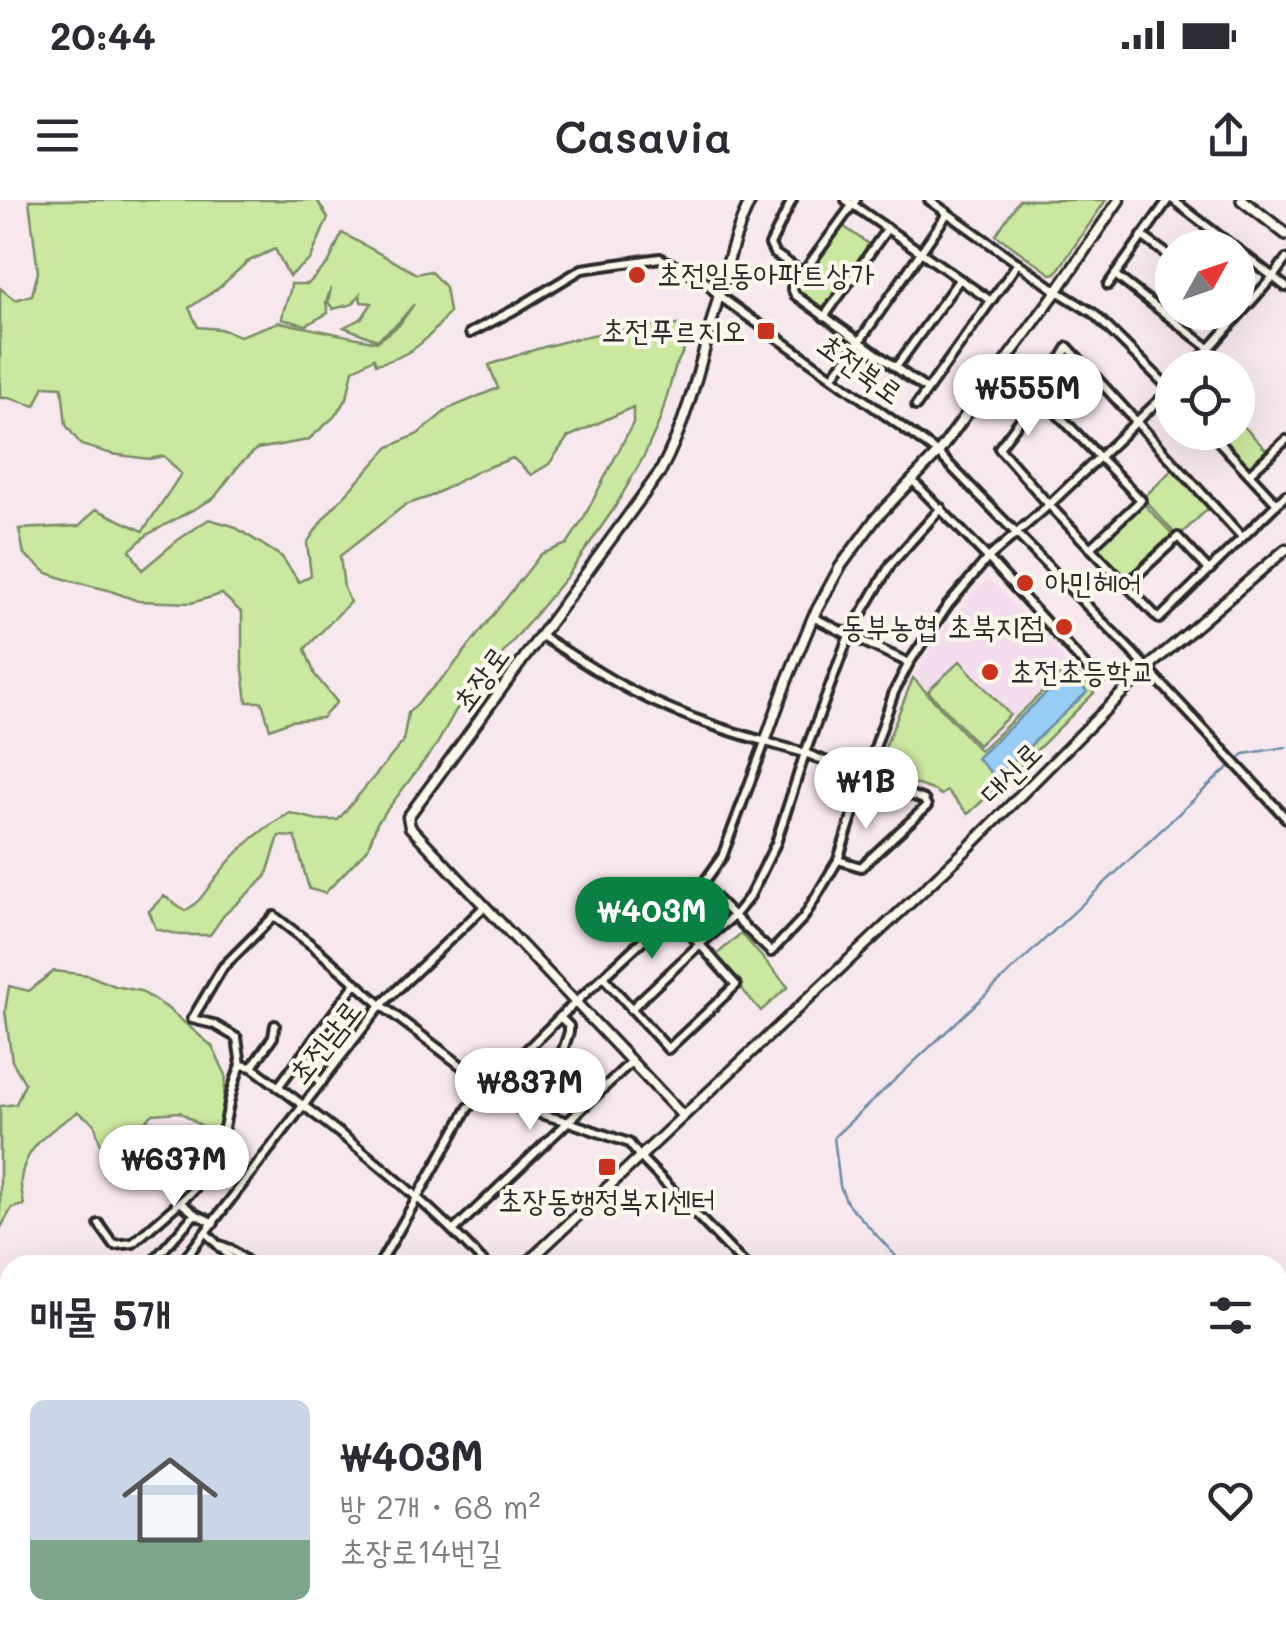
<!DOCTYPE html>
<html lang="ko">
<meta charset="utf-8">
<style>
:root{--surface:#fff;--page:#f2f2f3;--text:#2b2b33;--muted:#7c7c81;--line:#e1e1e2;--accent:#0b8043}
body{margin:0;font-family:Mali,"Poor Story",sans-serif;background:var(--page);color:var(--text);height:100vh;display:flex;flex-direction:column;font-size:38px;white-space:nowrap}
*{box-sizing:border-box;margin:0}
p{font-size:32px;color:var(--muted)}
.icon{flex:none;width:55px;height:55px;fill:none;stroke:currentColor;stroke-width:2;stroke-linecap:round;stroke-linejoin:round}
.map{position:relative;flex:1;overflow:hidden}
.details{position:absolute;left:0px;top:1055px;width:1288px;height:390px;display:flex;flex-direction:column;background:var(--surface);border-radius:30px 30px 0 0;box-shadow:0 10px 40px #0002}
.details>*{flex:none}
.needle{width:65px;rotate:50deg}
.controls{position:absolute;left:1155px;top:30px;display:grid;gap:20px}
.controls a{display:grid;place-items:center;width:100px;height:100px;border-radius:50%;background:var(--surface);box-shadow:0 10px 40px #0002;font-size:50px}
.price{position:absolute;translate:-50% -85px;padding:0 22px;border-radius:35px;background:#fff;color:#222;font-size:32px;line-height:65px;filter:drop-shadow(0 2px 5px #0008)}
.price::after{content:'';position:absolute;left:50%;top:60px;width:30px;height:22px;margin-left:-15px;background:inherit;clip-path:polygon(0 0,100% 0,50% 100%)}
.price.active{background:var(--accent);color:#fff}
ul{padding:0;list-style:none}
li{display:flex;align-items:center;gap:30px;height:250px;padding:0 30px}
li+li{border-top:2px solid var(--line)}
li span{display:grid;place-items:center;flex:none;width:280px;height:200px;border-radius:15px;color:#555}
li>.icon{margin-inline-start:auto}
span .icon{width:120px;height:120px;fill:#fffc;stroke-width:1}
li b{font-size:42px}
h2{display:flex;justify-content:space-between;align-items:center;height:120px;padding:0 30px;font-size:42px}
.status{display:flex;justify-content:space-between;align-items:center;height:70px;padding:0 50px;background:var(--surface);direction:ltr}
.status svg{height:28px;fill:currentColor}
header{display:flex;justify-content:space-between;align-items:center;height:130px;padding:0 30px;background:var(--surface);font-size:45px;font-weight:600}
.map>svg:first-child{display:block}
</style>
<div class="status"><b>20:44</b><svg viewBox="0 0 49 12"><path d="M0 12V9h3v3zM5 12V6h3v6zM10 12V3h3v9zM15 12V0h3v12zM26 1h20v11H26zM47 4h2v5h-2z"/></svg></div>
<header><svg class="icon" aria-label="menu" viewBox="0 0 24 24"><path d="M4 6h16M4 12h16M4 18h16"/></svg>Casavia<svg class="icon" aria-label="share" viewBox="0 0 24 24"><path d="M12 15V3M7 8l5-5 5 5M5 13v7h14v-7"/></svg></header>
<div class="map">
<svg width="1286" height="1445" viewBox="0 0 1286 1445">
<rect width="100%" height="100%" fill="#f7e8ed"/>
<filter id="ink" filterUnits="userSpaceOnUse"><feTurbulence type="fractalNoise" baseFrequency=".01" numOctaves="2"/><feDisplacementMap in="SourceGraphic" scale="20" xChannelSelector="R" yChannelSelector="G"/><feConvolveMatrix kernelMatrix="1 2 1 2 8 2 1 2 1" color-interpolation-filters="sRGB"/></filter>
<g filter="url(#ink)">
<polygon fill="#f4deee" points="985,382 993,382 1070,466 980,551 913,478 936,439 968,399"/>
<g fill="#cae8a0" stroke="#7a8a66" stroke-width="2.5">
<path d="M29 0H317L328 18 310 60 289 76 275 49 247 62 220 87 189 108 198 127 220 129 240 136 279 122 377 142 399 125 414 104 397 124 377 140 344 127 362 118 372 103 361 102 360 94 353 104 333 109 328 102 331 88 326 102 328 113 306 125 282 119C283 106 290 98 291 84H308L329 62 342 33 417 74 430 71 445 87 449 112C430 139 409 158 376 164L374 158 353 170 347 198 334 217 308 240 257 249 240 264 214 298 147 335 130 350 142 370 178 340 209 319 233 326 282 357 299 382 311 375 307 343 323 319 389 247 418 234 448 209 498 188 489 165C549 143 615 126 679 125L689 139 675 168 660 220 644 256 615 307 568 375 456 510 437 544 377 623 368 648 325 693 309 689 295 637 279 636 266 677 224 715 210 735H180L156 729 149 711 164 696 185 711C202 701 205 691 217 676 236 651 262 628 290 613L318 620H338L403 542 408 513 450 470 541 354 567 344 582 321 633 223V207L568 237 549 264 531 275 513 258 478 271 429 297 405 305 340 356 344 388 350 402 305 449 315 475 337 502 322 518 290 521 270 529 262 502H247L242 461V413L222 394 191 403 138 401 108 390 71 381 47 373 24 354 19 329 79 326 96 309 143 331 181 274 164 256 149 259 112 254 81 245 66 225 62 187 44 186 35 206 9 198H0V88L15 100 32 95 38 72Z"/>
<polygon points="1019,0 1106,0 1056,73 1051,74 996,35"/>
<polygon points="843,26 870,45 825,106 821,107 799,92 797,88"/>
<polygon points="1238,220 1269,253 1249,272 1211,233 1238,232"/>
<polygon points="1176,266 1212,305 1178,337 1143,298"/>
<polygon points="1143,303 1174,336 1126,380 1095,348"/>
<polygon points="960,461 1010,515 978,545 928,491"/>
<polygon points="1070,466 1094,493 1020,567 968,614 947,591 941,595 935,591 882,572 877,567 913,478 980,551"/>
<polygon points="741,733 788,787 761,811 714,757"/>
<path d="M54 771 88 775 115 786 140 791 166 807 212 846 226 875 220 934 209 931 180 912 153 914 138 930 104 956 94 923 78 912C53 928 24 947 21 980 20 987 23 997 24 1005L12 1008 0 1029V906L16 904 25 883 12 861 5 811 9 786 29 791Z"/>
</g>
<polygon fill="#97ccf5" stroke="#6c8ca4" stroke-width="2.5" points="1069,472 1087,492 996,578 977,558"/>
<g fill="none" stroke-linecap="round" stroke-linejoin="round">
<polyline stroke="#6c8ca4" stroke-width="2.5" points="904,1065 847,1003 840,986 834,937 1221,574 1244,554 1286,547"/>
<defs>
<g id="minor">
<polyline points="792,0 770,45 774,53 803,73"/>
<polyline points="846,0 991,101"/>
<polyline points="856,0 792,88 795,95 927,190"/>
<polyline points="929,0 1057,91 1093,113 1171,190"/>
<polyline points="1173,0 1235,48"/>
<polyline points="1142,36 1172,58"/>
<polyline points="1238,50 1286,87"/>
<polyline points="1115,75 1209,148"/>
<polyline points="1108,85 1168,0"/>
<polyline points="824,117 887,29"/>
<polyline points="470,133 514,110 582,69 660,58 706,82 718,95 938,253 1132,452 1286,618"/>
<polyline points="1003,165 1042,198 1141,300 1090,348"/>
<polyline points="896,167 959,80"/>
<polyline points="1192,168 1273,77 1286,59"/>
<polyline points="833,176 859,142 947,14"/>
<polyline points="916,206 1018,63"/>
<polyline points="1210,232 1277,304"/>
<polyline points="1249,274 1286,240"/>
<polyline points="912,280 988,358 1099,481"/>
<polyline points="1242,337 1068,147 1039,195 999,248 1049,305 1159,419 1286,295"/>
<polyline points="1126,385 1178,337 1209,370"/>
<path d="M540 435C571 454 602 476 634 492 688 520 747 537 805 553L849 435 813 417"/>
<polyline points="909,463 849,435 891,364 941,308"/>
<polygon points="865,577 924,600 927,606 861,667 838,660"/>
<polyline points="702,685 771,752 804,717 838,660"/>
<polyline points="604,778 668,849 736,785 673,714"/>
<polyline points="631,809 700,744 735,715 750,696 776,643 805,553 865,577 894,492 909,463 948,405 988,358 1049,305 1172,188"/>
<polyline points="296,863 322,882"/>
<polyline points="252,867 273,837 275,825"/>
<polyline points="278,887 356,783"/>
<polyline points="542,914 569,832 569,826 560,817"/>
<path d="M195 1014 180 1002C234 959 217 920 241 865"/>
<polyline points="99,1024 114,1045 133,1043 180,1002"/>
<polyline points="454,1030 631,862"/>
<polyline points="206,1033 238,1065"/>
<polyline points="220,1045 230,1049 252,1065"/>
<polyline points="150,1065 195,1014 214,1023"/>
<polyline points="180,1065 381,805 484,707"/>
<polyline points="379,1065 468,908 560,817 702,685 722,657 765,542"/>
<path d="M486 1065C416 989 334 928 252 867L241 865 237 838 213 824 192 819 223 767 274 716 313 746 381 805 516 907 569 922 629 943 640 957 745 1065"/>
<polyline points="0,1294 10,1281"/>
<polyline points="0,1350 10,1361"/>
<polyline points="0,1378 10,1374"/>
<polyline points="77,1435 86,1445"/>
<polyline points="135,1435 144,1445"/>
<polyline points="462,1435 471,1445"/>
<polyline points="773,1435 783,1445"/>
<polyline points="1085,1435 1093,1445"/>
<polyline points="15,1445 26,1435"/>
<polyline points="578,1445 589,1435"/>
</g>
<g id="tertiary">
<polyline points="765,542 787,480 813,417 840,367 876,318 938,253 1057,91 1119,0"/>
<path d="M682 915 410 627 408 617 660 272C692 213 704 145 723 81 730 53 738 25 751 0"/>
<polyline points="525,1065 967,649 1147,468 1286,349"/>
<polyline points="111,1445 122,1435"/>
</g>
<polyline id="secondary" points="1242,0 1286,34"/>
</defs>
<use href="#minor" stroke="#2b2b2b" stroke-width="14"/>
<use href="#tertiary" stroke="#2b2b2b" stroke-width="15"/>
<use href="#secondary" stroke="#2b2b2b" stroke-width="16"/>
<use href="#minor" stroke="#fbf7ec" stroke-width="6"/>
<use href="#tertiary" stroke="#fbf7ec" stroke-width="8"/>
<use href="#secondary" stroke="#fbf7ec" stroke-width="9"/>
</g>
</g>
<g fill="#c8321e" stroke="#fbf7ec" stroke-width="4">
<circle cx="637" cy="75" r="10"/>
<rect x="756" y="121" width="20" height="20" rx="5"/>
<circle cx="1025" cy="383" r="10"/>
<circle cx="1064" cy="427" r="10"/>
<circle cx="990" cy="472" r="10"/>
<rect x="597" y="957" width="20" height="20" rx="5"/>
</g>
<g text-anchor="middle" stroke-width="8" stroke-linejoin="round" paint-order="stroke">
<g font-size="30" fill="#2b2b2b" stroke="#fbf7ec" text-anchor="start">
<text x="657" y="85">초전일동아파트상가</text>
<text x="746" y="141" text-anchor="end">초전푸르지오</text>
<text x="1045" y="393">아민헤어</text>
<text x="1044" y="437" text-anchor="end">동부농협 초북지점</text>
<text x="1010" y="482">초전초등학교</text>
<text x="607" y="1011" text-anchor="middle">초장동행정복지센터</text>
</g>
<g font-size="30" fill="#2b2b2b" stroke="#fbf7ec">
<text transform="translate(860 169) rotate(36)" y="10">초전북로</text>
<text transform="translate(481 479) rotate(-54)" y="10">초장로</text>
<text transform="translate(1011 573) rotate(-45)" y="10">대신로</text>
<text transform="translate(325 842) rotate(-52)" y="10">초전남로</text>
</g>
</g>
</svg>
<div class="controls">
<a><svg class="needle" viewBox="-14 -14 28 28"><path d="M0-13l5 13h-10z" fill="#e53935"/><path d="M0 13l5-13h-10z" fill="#7c7c81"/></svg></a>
<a><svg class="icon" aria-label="locate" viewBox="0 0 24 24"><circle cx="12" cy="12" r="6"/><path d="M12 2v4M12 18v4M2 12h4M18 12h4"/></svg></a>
</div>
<b class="price" style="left:1028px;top:239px">₩555M</b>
<b class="price" style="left:866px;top:632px">₩1B</b>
<b class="price active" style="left:652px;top:762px">₩403M</b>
<b class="price" style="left:530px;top:933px">₩837M</b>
<b class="price" style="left:174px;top:1010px">₩637M</b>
<section class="details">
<h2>매물 5개<svg class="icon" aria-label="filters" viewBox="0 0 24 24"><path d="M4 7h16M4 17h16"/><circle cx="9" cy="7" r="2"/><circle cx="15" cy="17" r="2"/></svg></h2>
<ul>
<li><span style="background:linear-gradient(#c9d6e8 70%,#7fa58c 0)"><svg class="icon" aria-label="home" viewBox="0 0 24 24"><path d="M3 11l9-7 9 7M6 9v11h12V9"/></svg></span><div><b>₩403M</b><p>방 2개 · 68 m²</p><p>초장로14번길</p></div><svg class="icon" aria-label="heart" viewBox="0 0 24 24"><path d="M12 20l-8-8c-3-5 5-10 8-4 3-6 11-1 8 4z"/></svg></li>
</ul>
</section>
</div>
